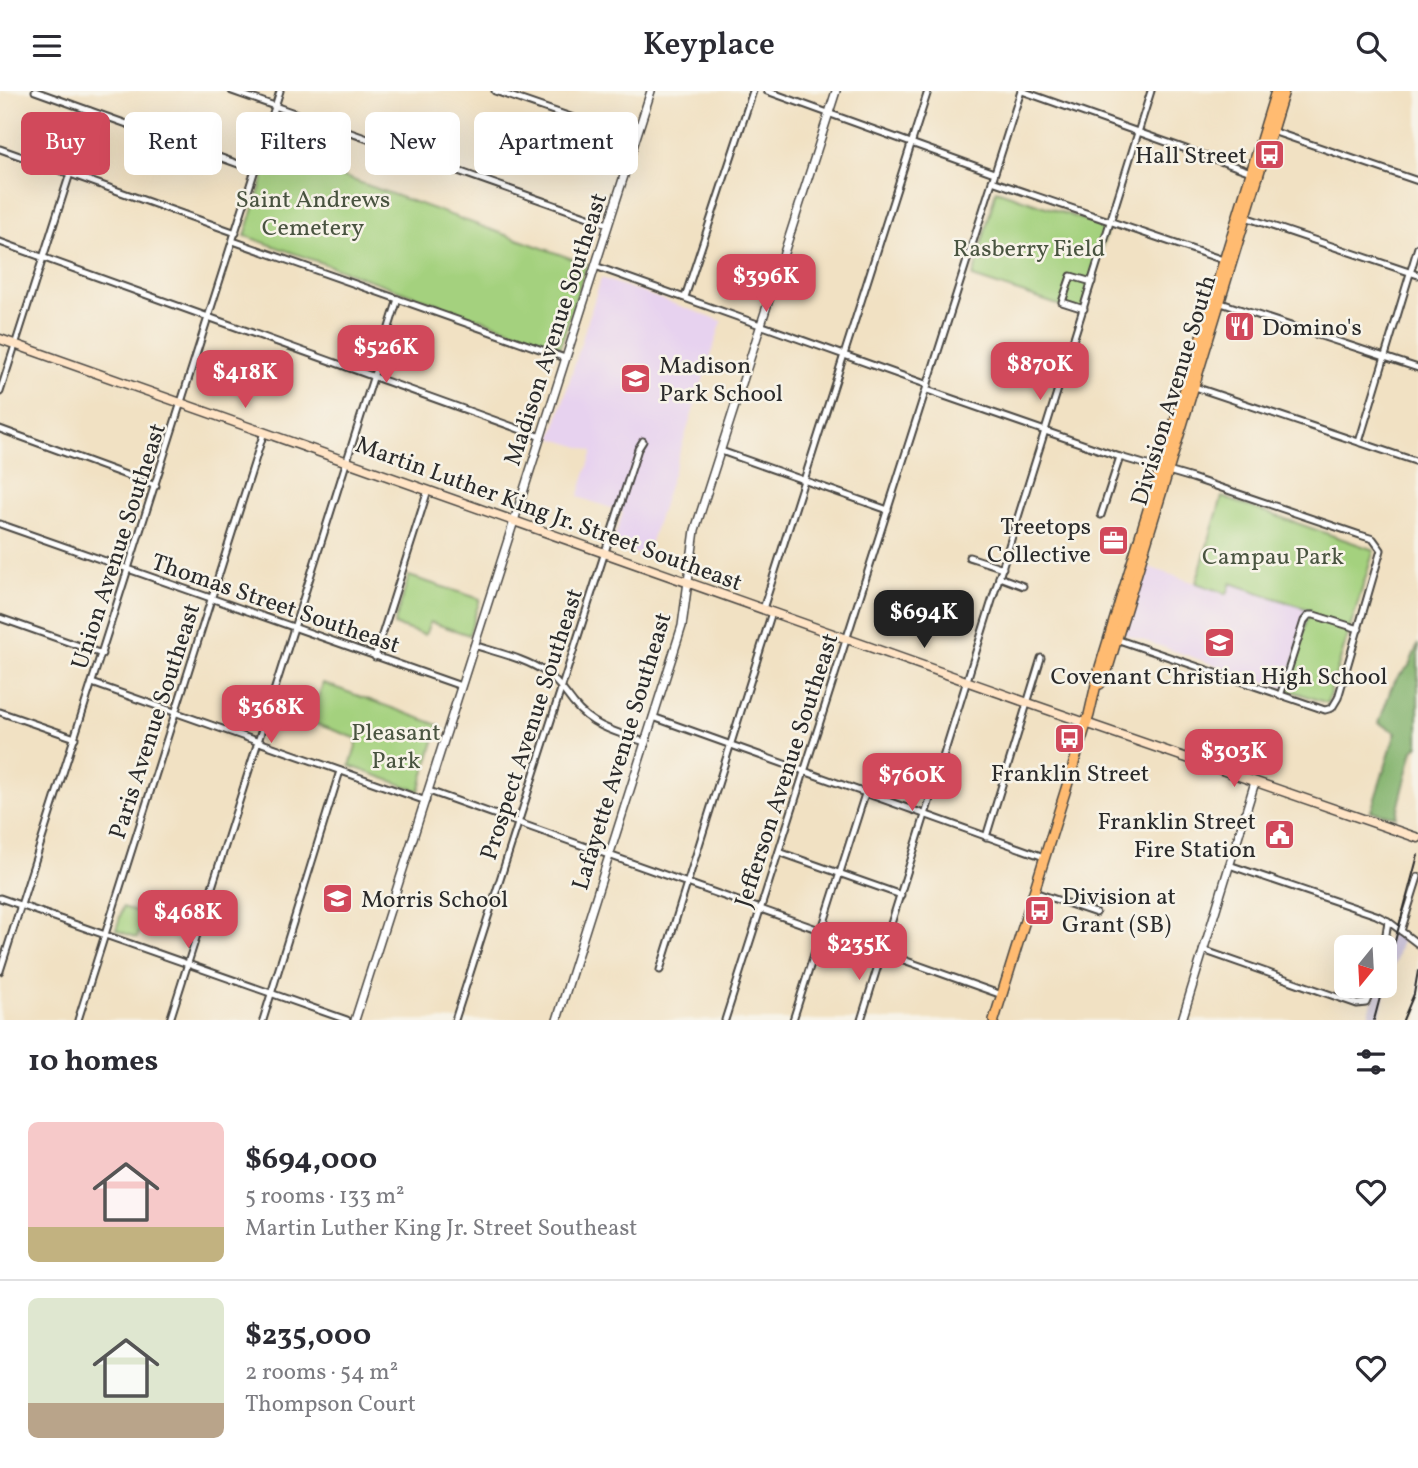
<!DOCTYPE html>
<meta charset="utf-8">
<style>
:root{--surface:#fff;--page:#f7f7f7;--text:#2b2b33;--muted:#7c7c81;--line:#e1e1e2;--accent:#d1495b}
body{margin:0;font-family:Vollkorn,serif;background:var(--page);color:var(--text);height:100vh;display:flex;flex-direction:column;font-size:26px;white-space:nowrap}
*{box-sizing:border-box;margin:0}
p{font-size:23px;color:var(--muted)}
.icon{flex:none;width:38px;height:38px;fill:none;stroke:currentColor;stroke-width:2;stroke-linecap:round;stroke-linejoin:round}
.map{position:relative;height:929px;overflow:hidden}
.panel{display:flex;flex-direction:column;background:var(--surface);flex:1}
.panel>*{flex:none}
.top-card{position:absolute;left:21px;top:21px;width:700px;height:63px;display:flex;gap:14px}
.needle{width:46px;rotate:198deg}
.buttons{position:absolute;left:1334px;top:844px;display:grid;gap:14px}
.buttons a{display:grid;place-items:center;width:63px;height:63px;border-radius:10px;background:var(--surface);box-shadow:0 7px 28px #0002;font-size:35px}
.price{position:absolute;translate:-50% -60px;padding:0 16px;border-radius:14px;background:var(--accent);color:#fff;font-size:23px;line-height:46px;filter:drop-shadow(0 2px 4px #0008)}
.price::after{content:'';position:absolute;left:50%;top:42px;width:21px;height:16px;margin-left:-10px;background:inherit;clip-path:polygon(0 0,100% 0,50% 100%)}
.price.selected{background:#222;color:#fff}
ul{padding:0;list-style:none}
li{display:flex;align-items:center;gap:21px;height:175px;padding:0 28px}
li+li{border-top:2px solid var(--line)}
li span{display:grid;place-items:center;flex:none;width:196px;height:140px;border-radius:10px;color:#555}
li>.icon{margin-inline-start:auto}
span .icon{width:84px;height:84px;fill:#fffc;stroke-width:1}
li b{font-size:30px}
h2{display:flex;justify-content:space-between;align-items:center;height:84px;padding:0 28px;font-size:30px}
.tag{padding:0 24px;border-radius:10px;background:var(--surface);box-shadow:0 7px 28px #0002;font-size:24px;line-height:63px}
.tag.selected{background:var(--accent);color:#fff}
header{display:flex;justify-content:space-between;align-items:center;height:91px;padding:0 28px;background:var(--surface);font-size:32px;font-weight:600}
.map>svg:first-child{display:block}
</style>
<header><svg class="icon" aria-label="menu" viewBox="0 0 24 24"><path d="M4 6h16M4 12h16M4 18h16"/></svg>Keyplace<svg class="icon" aria-label="search" viewBox="0 0 24 24"><circle cx="10" cy="10" r="6"/><path d="M15 15l6 6"/></svg></header>
<div class="map">
<svg width="1418" height="929" viewBox="0 0 1418 929">
<rect width="100%" height="100%" fill="#f7f3e8"/>
<filter id="ink" filterUnits="userSpaceOnUse"><feTurbulence type="fractalNoise" baseFrequency=".0143" numOctaves="2"/><feDisplacementMap in="SourceGraphic" scale="14" xChannelSelector="R" yChannelSelector="G"/><feConvolveMatrix kernelMatrix="1 2 1 2 8 2 1 2 1" color-interpolation-filters="sRGB"/></filter>
<filter id="wash" filterUnits="userSpaceOnUse"><feTurbulence type="fractalNoise" baseFrequency=".00686" numOctaves="4" result="noise"/><feDisplacementMap in="SourceGraphic" scale="28" xChannelSelector="R" yChannelSelector="G"/><feGaussianBlur stdDeviation="1.57" result="paint"/><feColorMatrix in="noise" values="0 0 0 0 0 0 0 0 0 0 0 0 0 0 0 0 0 1.4 0 .05"/><feComposite in="paint" operator="in"/></filter>
<g filter="url(#wash)">
<rect width="100%" height="100%" fill="#f1e1c3"/>
<g fill="#e7d2ef">
<polygon points="601,187 722,230 646,466 612,454 623,421 578,406 593,360 552,347"/>
<polygon points="1143,474 1227,503 1231,492 1310,519 1286,598 1122,542"/>
</g>
<polygon fill="#c8bfd8" points="1390,837 1393,837 1403,846 1378,929 1367,929 1377,894 1384,894 1384,867"/>
<g fill="#a4d17e" stroke="#687e54" stroke-width="2">
<polygon points="272,60 587,173 560,256 245,145"/>
<polygon points="996,99 1108,137 1082,222 973,186"/>
<polygon points="1222,406 1374,459 1327,612 1286,598 1310,519 1231,492 1227,503 1196,492"/>
<polygon points="409,485 480,508 469,544 430,531 425,544 394,534"/>
<polygon points="323,592 439,634 419,700 350,675 358,648 310,631"/>
<polygon points="123,816 145,824 137,847 116,839"/>
</g>
<polygon fill="#83b36d" stroke="#576f4c" stroke-width="2" points="1418,553 1418,655 1413,659 1396,726 1371,720 1396,641 1379,632 1391,598 1397,587 1409,575"/>
</g>
<g filter="url(#ink)">
<g fill="none" stroke-linecap="round" stroke-linejoin="round">
<defs>
<g id="minor">
<polyline points="35,0 255,79"/>
<polyline points="232,0 608,133"/>
<polyline points="495,0 635,48"/>
<polyline points="767,0 994,82"/>
<polyline points="1022,0 1251,81"/>
<polyline points="1272,40 1418,90"/>
<polyline points="0,58 236,142"/>
<polyline points="992,90 1226,170"/>
<polyline points="1245,126 1418,184"/>
<polyline points="233,150 565,267"/>
<polyline points="0,151 541,346"/>
<polyline points="595,175 928,294"/>
<polyline points="685,206 753,0"/>
<polyline points="1218,211 1418,277"/>
<polyline points="1084,218 1062,211 1071,185 1092,191"/>
<polyline points="1192,295 1418,371"/>
<polyline points="927,299 1120,366 1192,387 1360,444 1373,448 1381,459 1338,607 1332,617 1325,619 1116,548"/>
<polyline points="0,301 90,20"/>
<polyline points="0,338 156,395"/>
<polyline points="1359,351 1418,156"/>
<polyline points="721,360 888,419"/>
<polyline points="1101,424 1120,366"/>
<polyline points="0,433 461,595"/>
<polyline points="969,466 1003,477"/>
<polyline points="999,486 1023,495"/>
<polyline points="763,518 928,0"/>
<polyline points="0,527 102,563"/>
<path d="M474 554C498 562 524 567 545 581 558 590 565 602 574 613 592 636 619 642 645 651"/>
<polyline points="375,566 428,399"/>
<polyline points="92,592 426,710"/>
<polyline points="1280,605 1304,530 1309,524 1314,524 1359,538"/>
<polyline points="0,621 75,647"/>
<polyline points="653,626 1044,766"/>
<polyline points="429,700 1002,904"/>
<polyline points="986,746 1041,567"/>
<polyline points="779,761 901,804"/>
<polyline points="1229,774 1376,824 1388,830 1418,853"/>
<polyline points="1034,801 1096,822"/>
<polyline points="0,807 347,929"/>
<polyline points="1401,840 1418,786"/>
<polyline points="1384,856 1388,830"/>
<polyline points="1203,859 1357,913 1366,912 1374,894"/>
<polyline points="660,879 772,521"/>
<polyline points="0,880 280,0"/>
<polyline points="78,929 264,341"/>
<polyline points="170,929 398,208"/>
<polyline points="263,929 340,680"/>
<polyline points="455,929 638,358 643,350"/>
<polyline points="725,929 1021,0"/>
<polyline points="793,929 865,703"/>
<polyline points="861,929 1151,0"/>
</g>
<g id="tertiary">
<polyline points="355,929 651,0"/>
<polyline points="557,929 682,535 695,439 836,0"/>
<polyline points="1182,929 1255,691"/>
</g>
<polyline id="secondary" points="0,248 1028,612 1418,747"/>
<g id="primary">
<polyline points="1100,593 1107,580 1125,521 1284,0"/>
<polyline points="994,929 1089,624 1100,576 1276,0"/>
</g>
</defs>
<use href="#minor" stroke="#494642" stroke-width="9"/>
<use href="#tertiary" stroke="#494642" stroke-width="10"/>
<use href="#secondary" stroke="#494642" stroke-width="11"/>
<use href="#primary" stroke="#494642" stroke-width="12"/>
<use href="#minor" stroke="#fff" stroke-width="5"/>
<use href="#tertiary" stroke="#fff" stroke-width="7"/>
<use href="#secondary" stroke="#ffe4c6" stroke-width="8"/>
<use href="#primary" stroke="#ffbb71" stroke-width="9"/>
<g stroke="#2b2b2b" stroke-width="2">
<polyline points="1374,929 1418,764"/>
<polyline points="1403,929 1414,903 1418,880"/>
</g>
</g>
</g>
<defs>
<symbol id="bus-square" viewBox="-11 -11 22 22"><rect x="-9" y="-9" width="18" height="18" rx="4" fill="#d1495b" stroke="#f7f3e8"/><path d="M-5-6H5V4H4V6H2V4H-2V6H-4V4H-5ZM-3.5-4V0h7V-4ZM-3.5 1.2v1.5H-2V1.2ZM2 1.2v1.5H3.5V1.2Z" fill="#fff"/></symbol>
<symbol id="restaurant-square" viewBox="-11 -11 22 22"><rect x="-9" y="-9" width="18" height="18" rx="4" fill="#d1495b" stroke="#f7f3e8"/><path d="M-5-6h1v4h1v-4h1v4h1v-4h1v5L-1.5 .5V6h-2V.5L-5-1ZM5-6V6H3V1.5H1.5Q1.5-4 5-6Z" fill="#fff"/></symbol>
<symbol id="school-square" viewBox="-11 -11 22 22"><rect x="-9" y="-9" width="18" height="18" rx="4" fill="#d1495b" stroke="#f7f3e8"/><path d="M0-5L7-2L0 1L-7-2ZM-4 1L0 2.5L4 1V4Q0 6-4 4Z" fill="#fff"/></symbol>
<symbol id="office-square" viewBox="-11 -11 22 22"><rect x="-9" y="-9" width="18" height="18" rx="4" fill="#d1495b" stroke="#f7f3e8"/><path d="M-6-3h4V-5.5h4V-3h4V5H-6ZM-1-4.5V-3h2v-1.5ZM-6 0V1H6V0Z" fill="#fff"/></symbol>
<symbol id="civic-square" viewBox="-11 -11 22 22"><rect x="-9" y="-9" width="18" height="18" rx="4" fill="#d1495b" stroke="#f7f3e8"/><path d="M-.6-6.5H3V-4.5H.6V-3L4-1V1h2V6H-6V1h2V-1L-.6-3ZM-1.2 2.5V6h2.4V2.5Z" fill="#fff"/></symbol>
</defs>
<g fill-rule="evenodd">
<use href="#bus-square" x="1252" y="46" width="35" height="35"/>
<use href="#restaurant-square" x="1222" y="218" width="35" height="35"/>
<use href="#school-square" x="618" y="270" width="35" height="35"/>
<use href="#office-square" x="1096" y="432" width="35" height="35"/>
<use href="#school-square" x="1202" y="534" width="35" height="35"/>
<use href="#bus-square" x="1052" y="630" width="35" height="35"/>
<use href="#civic-square" x="1262" y="726" width="35" height="35"/>
<use href="#school-square" x="320" y="790" width="35" height="35"/>
<use href="#bus-square" x="1022" y="802" width="35" height="35"/>
</g>
<g text-anchor="middle" stroke-width="5" stroke-linejoin="round" paint-order="stroke">
<g font-size="24" fill="#2b2b2b" stroke="#f7f3e8" text-anchor="start">
<text x="1247" y="72" text-anchor="end">Hall Street</text>
<text x="1262" y="244">Domino's</text>
<text x="659" y="282">Madison<tspan x="659" dy="28">Park School</tspan></text>
<text x="1091" y="443" text-anchor="end">Treetops<tspan x="1091" dy="28">Collective</tspan></text>
<text x="1219" y="593" text-anchor="middle">Covenant Christian High School</text>
<text x="1070" y="690" text-anchor="middle">Franklin Street</text>
<text x="1256" y="738" text-anchor="end">Franklin Street<tspan x="1256" dy="28">Fire Station</tspan></text>
<text x="1062" y="813">Division at<tspan x="1062" dy="28">Grant (SB)</tspan></text>
<text x="361" y="816">Morris School</text>
</g>
<g font-size="24" fill="#495440" stroke="#f7f3e8">
<text x="313" y="116">Saint Andrews<tspan x="313" dy="28">Cemetery</tspan></text>
<text x="1029" y="165">Rasberry Field</text>
<text x="1273" y="473">Campau Park</text>
<text x="396" y="649">Pleasant<tspan x="396" dy="28">Park</tspan></text>
</g>
<g font-size="24" fill="#2b2b2b" stroke="#f7f3e8">
<text transform="translate(555 238) rotate(-72)" y="8">Madison Avenue Southeast</text>
<text transform="translate(1173 299) rotate(-73)" y="8">Division Avenue South</text>
<text transform="translate(549 422) rotate(20)" y="8">Martin Luther King Jr. Street Southeast</text>
<text transform="translate(118 455) rotate(-72)" y="8">Union Avenue Southeast</text>
<text transform="translate(276 512) rotate(19)" y="8">Thomas Street Southeast</text>
<text transform="translate(154 630) rotate(-72)" y="8">Paris Avenue Southeast</text>
<text transform="translate(531 633) rotate(-72)" y="8">Prospect Avenue Southeast</text>
<text transform="translate(621 660) rotate(-73)" y="8">Lafayette Avenue Southeast</text>
<text transform="translate(786 679) rotate(-72)" y="8">Jefferson Avenue Southeast</text>
</g>
</g>
</svg>
<div class="buttons">
<a><svg class="needle" viewBox="-14 -14 28 28"><path d="M0-13l5 13h-10z" fill="#e53935"/><path d="M0 13l5-13h-10z" fill="#7c7c81"/></svg></a>
</div>
<b class="price" style="left:766px;top:223px">$396K</b>
<b class="price" style="left:386px;top:294px">$526K</b>
<b class="price" style="left:1040px;top:311px">$870K</b>
<b class="price" style="left:245px;top:319px">$418K</b>
<b class="price selected" style="left:924px;top:559px">$694K</b>
<b class="price" style="left:271px;top:654px">$368K</b>
<b class="price" style="left:1234px;top:698px">$303K</b>
<b class="price" style="left:912px;top:722px">$760K</b>
<b class="price" style="left:188px;top:859px">$468K</b>
<b class="price" style="left:859px;top:891px">$235K</b>
<div class="top-card">
<a class="tag selected">Buy</a>
<a class="tag">Rent</a>
<a class="tag">Filters</a>
<a class="tag">New</a>
<a class="tag">Apartment</a>
</div>
</div>
<section class="panel">
<h2>10 homes<svg class="icon" aria-label="filters" viewBox="0 0 24 24"><path d="M4 7h16M4 17h16"/><circle cx="9" cy="7" r="2"/><circle cx="15" cy="17" r="2"/></svg></h2>
<ul>
<li><span style="background:linear-gradient(#f6c9c9 75%,#c2b280 0)"><svg class="icon" aria-label="home" viewBox="0 0 24 24"><path d="M3 11l9-7 9 7M6 9v11h12V9"/></svg></span><div><b>$694,000</b><p>5 rooms · 133 m²</p><p>Martin Luther King Jr. Street Southeast</p></div><svg class="icon" aria-label="heart" viewBox="0 0 24 24"><path d="M12 20l-8-8c-3-5 5-10 8-4 3-6 11-1 8 4z"/></svg></li>
<li><span style="background:linear-gradient(#dfe7d0 75%,#b9a48a 0)"><svg class="icon" aria-label="home" viewBox="0 0 24 24"><path d="M3 11l9-7 9 7M6 9v11h12V9"/></svg></span><div><b>$235,000</b><p>2 rooms · 54 m²</p><p>Thompson Court</p></div><svg class="icon" aria-label="heart" viewBox="0 0 24 24"><path d="M12 20l-8-8c-3-5 5-10 8-4 3-6 11-1 8 4z"/></svg></li>
</ul>
</section>
